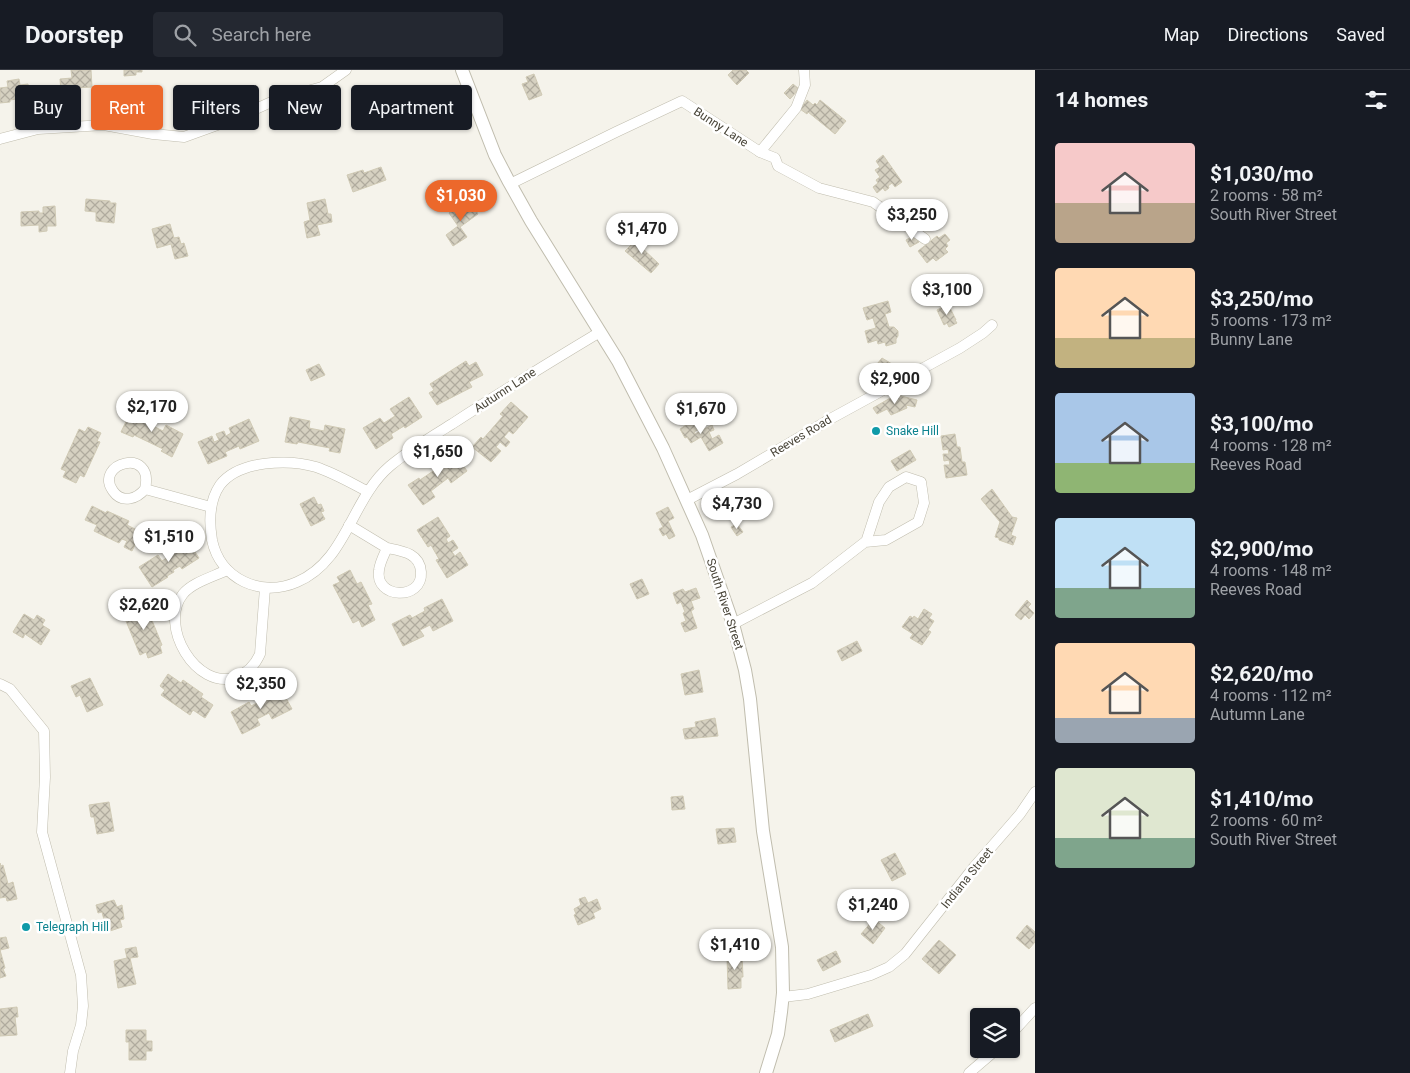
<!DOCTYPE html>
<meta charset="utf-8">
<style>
:root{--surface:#171b24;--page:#242831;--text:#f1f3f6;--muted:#9ea1a6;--line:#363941;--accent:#ec682b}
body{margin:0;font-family:Roboto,sans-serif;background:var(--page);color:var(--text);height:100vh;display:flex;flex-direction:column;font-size:19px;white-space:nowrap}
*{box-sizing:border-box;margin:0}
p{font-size:16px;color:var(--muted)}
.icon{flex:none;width:28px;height:28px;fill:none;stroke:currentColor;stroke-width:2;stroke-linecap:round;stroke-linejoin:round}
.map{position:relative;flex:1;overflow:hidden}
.panel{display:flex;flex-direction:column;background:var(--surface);width:375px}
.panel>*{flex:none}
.banner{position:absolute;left:15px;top:15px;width:475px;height:45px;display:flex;gap:10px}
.controls{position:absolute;left:970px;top:938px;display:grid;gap:10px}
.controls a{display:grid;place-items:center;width:50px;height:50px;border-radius:5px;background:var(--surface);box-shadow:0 1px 4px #0004;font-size:25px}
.price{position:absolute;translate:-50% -42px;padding:0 11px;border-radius:18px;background:#fff;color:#222;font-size:16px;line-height:32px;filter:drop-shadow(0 1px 2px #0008)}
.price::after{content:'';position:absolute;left:50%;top:30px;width:15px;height:11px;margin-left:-8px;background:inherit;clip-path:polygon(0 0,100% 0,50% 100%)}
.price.active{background:var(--accent);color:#fff}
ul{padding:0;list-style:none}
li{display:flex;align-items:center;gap:15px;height:125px;padding:0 20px}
li span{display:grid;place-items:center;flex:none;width:140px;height:100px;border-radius:5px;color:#555}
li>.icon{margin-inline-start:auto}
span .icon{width:60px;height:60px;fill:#fffc;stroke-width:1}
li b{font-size:21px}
h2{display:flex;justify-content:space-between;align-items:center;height:60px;padding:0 20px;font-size:21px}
.tag{padding:0 18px;border-radius:5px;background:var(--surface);box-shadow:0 1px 4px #0004;font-size:18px;line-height:45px}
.tag.active{background:var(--accent);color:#fff}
header{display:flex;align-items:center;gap:30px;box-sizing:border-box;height:70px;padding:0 25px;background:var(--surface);border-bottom:1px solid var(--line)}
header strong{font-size:24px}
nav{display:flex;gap:28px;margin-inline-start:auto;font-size:18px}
.search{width:350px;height:45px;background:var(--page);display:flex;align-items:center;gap:12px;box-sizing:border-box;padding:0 18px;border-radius:5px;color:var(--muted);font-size:19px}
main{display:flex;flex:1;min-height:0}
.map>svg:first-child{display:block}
</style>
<header>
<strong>Doorstep</strong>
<div class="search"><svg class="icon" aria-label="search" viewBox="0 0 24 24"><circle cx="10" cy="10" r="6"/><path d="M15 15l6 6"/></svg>Search here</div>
<nav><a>Map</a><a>Directions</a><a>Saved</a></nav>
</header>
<main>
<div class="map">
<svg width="1035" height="1003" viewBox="0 0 1035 1003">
<defs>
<pattern id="building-cross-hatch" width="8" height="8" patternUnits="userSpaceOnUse" patternTransform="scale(1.25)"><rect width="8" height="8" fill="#d6d1c1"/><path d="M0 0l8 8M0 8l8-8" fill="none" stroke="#b0ab9e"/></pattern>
</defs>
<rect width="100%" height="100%" fill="#f5f3eb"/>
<g fill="url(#building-cross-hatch)" stroke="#d0cab5">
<polygon points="71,0 91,0 92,17 73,18 73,22 61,22 60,9 72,8"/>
<polygon points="124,0 142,0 142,2 136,2 136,5 124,6"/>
<polygon points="733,0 746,0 749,3 737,15 728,5"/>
<polygon points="534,4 542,25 529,30 522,14 528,12 526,7"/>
<polygon points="19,9 20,15 28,14 30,27 10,30 10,32 0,33 0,18 8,17 7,11"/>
<polygon points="793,14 799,19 790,29 784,23"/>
<polygon points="431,16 436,37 425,40 430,55 418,59 413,43 415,42 411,24 427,20 426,18"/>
<polygon points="807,30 813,35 815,33 817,35 820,30 846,51 835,64 808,42 807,44 800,39"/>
<polygon points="883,85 902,112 895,117 892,113 888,116 889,118 885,121 883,118 877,123 873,117 878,113 876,110 880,107 875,100 880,97 876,91"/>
<polygon points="381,97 386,110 353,122 347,105 363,100 364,103"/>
<polygon points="86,129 110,131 110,133 116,133 114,153 96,151 96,142 85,141"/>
<polygon points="325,129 328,144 331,144 332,152 317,155 320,165 307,168 304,152 310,150 307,133"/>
<polygon points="469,130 478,144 460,157 467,167 453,176 446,165 458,156 449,143"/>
<polygon points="55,136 56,156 47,156 47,161 39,162 39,155 21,156 21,142 39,141 39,143 43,143 43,137"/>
<polygon points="170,154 174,168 179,167 181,174 184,173 188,186 175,189 171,174 157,178 152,159"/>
<polygon points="945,164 950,170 946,173 948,176 945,179 948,182 936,191 933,188 927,193 918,181 937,166 939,168"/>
<polygon points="641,165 647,171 641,177 659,194 651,203 625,181"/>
<polygon points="915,165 919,172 910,177 906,170"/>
<polygon points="888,231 891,242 885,244 889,257 894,257 898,261 898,266 896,269 896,273 886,276 885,272 878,274 877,270 868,273 865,261 876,258 873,248 867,250 863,238"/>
<polygon points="948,234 956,250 955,250 957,253 949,257 947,253 944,255 937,240"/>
<polygon points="882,288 892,294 887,301 877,294"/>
<polygon points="466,291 469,296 476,292 483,305 469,312 472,317 437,335 429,323 434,320 430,314"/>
<polygon points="319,294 325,305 311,311 306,300"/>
<polygon points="899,323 901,326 917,330 915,337 906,335 907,338 891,345 887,339 877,344 873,338"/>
<polygon points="409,327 422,347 405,358 404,356 391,364 393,368 376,379 363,358 380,348 384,353 395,346 390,339"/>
<polygon points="511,332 528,347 513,364 509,361 504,367 510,372 506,377 500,372 496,377 501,381 491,392 472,377 481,367 483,369 503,346 500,344"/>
<polygon points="132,339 146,346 143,351 163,361 166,355 183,364 172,387 161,381 163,379 134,365 133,367 121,362"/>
<polygon points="290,347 310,351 309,358 324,361 325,355 345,359 340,383 329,381 330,378 298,372 297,374 285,372"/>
<polygon points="249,349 259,371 240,379 239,376 225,382 227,386 208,394 198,372 212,366 214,372 219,370 216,364 224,361 226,366 231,363 229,358"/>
<polygon points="694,350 699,359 694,362 695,364 712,355 714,360 709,362 712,369 719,365 723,373 709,381 701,367 691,373 687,367 685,368 680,359"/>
<polygon points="88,357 101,363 97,371 100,372 84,407 80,405 76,413 63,407 66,401 61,399 79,359 85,362"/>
<polygon points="955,364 957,377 960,377 962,392 965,392 967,405 946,408 944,395 950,395 949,390 944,391 943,384 949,384 948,379 943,380 941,366"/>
<polygon points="910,380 916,390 897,401 891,391"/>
<polygon points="453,381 467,401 451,413 448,408 431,421 435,427 423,435 408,415 419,408 420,410 445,393 442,389"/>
<polygon points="992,419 1012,447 1017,448 1011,465 1016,467 1013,475 999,470 999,468 995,467 1000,452 981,429"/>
<polygon points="314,427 318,435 321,434 324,441 321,442 325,449 311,456 300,434"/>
<polygon points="92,436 106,443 107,441 129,451 127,455 141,462 132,481 124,477 127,471 122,469 119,473 94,461 97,455 85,450"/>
<polygon points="668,437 674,448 668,451 675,466 669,469 666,464 663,466 659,459 663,457 656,443"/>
<polygon points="438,447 450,466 446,469 448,473 453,470 458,478 452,482 455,486 460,482 468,495 447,508 436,490 439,489 431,475 428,477 417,460"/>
<polygon points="737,454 743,462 737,466 731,457"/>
<polygon points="186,468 199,488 182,499 180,496 173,500 174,502 167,506 168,507 152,517 139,497 158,485 162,491 173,484 169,479"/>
<polygon points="350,500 357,514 361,512 372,534 368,535 375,550 362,557 359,550 353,553 333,515 340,512 337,507"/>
<polygon points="642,509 649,524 637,529 630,514"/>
<polygon points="696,518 700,528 691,531 694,539 691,541 697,558 685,562 681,553 686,551 683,543 685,542 681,532 677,534 673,523 683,519 685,522"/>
<polygon points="442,529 453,551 433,561 430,555 420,560 424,566 403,576 392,554 410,545 412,548 425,541 424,538"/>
<polygon points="1027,530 1031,534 1028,537 1034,543 1029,549 1025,545 1021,550 1015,545"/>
<polygon points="141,532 144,539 147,538 162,575 160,576 162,583 148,588 146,582 140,585 126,551 132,549 127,537"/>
<polygon points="924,539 932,544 929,548 934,551 928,560 931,562 922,575 910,568 913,564 902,557 910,546 913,548 914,546 918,549"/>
<polygon points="24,544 34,550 37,545 45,550 42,555 50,560 41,575 25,564 23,568 13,562"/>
<polygon points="857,571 862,581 842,591 837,581"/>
<polygon points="699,600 703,622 685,625 681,604"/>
<polygon points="168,604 181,613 183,610 203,624 201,627 213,635 205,648 193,640 190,645 161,625 165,620 160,616"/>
<polygon points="90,608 103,635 87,642 80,625 76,627 71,616"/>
<polygon points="280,617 292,639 272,649 269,643 257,649 260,655 242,664 231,642 249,632 251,636 265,629 263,625"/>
<polygon points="715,648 718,666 685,669 683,659 696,657 695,652"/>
<polygon points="683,726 685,739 672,740 671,727"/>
<polygon points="109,732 114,761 97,764 94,747 91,747 89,735"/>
<polygon points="734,758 736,772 718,774 716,759"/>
<polygon points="895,783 906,804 892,811 881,790"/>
<polygon points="0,793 1,796 3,795 8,814 13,812 17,829 7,831 6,827 0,828"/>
<polygon points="585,827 588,833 597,829 601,839 593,843 595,848 578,855 574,845 576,844 574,839 581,835 579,829"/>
<polygon points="114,830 117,837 122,835 124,849 120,850 122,857 107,862 102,842 98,843 96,835"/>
<polygon points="874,849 885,858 873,874 861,864"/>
<polygon points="1027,855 1035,862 1035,872 1029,879 1016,868"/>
<polygon points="6,867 9,878 0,880 5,898 3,899 6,906 0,908 0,868"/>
<polygon points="939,870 956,885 939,904 922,889"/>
<polygon points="136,877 138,887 130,888 136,914 118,918 114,891 127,888 125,879"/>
<polygon points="836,881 841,892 823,901 817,890"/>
<polygon points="742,885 743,907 741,907 741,918 728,919 727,886"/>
<polygon points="17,937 18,947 15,947 17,965 0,966 0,939"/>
<polygon points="868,944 873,956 835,972 830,960"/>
<polygon points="126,960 146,960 146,971 152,971 152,981 146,981 146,990 129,990 129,972 126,972"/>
</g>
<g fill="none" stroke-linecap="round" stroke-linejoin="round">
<defs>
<g id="minor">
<polyline points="0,69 38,59 104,55 153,64 184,67 231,50 278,29 322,17 346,0"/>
<polyline points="760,82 796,38 805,15 804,0"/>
<polyline points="510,114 616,62 682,31 760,82 775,88 778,96 819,118 873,132 925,169"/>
<path d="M145 419C137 429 122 434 113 421 93 393 155 376 145 419L211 437"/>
<path d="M367 421C351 413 334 403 316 397 289 389 239 390 220 415 209 431 209 452 212 470 220 509 261 528 297 512 347 491 351 429 390 396 409 380 431 367 452 354 501 322 550 292 600 262"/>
<polyline points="687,430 737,404 832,348 960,278 983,263 992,255"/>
<path d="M349 455 387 478C384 485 380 492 379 500 374 529 423 531 421 502 420 483 402 481 387 478"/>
<path d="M227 500C213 507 193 512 183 524 158 555 196 621 236 607 248 603 255 595 260 584L265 518"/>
<polyline points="733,554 812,513 865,472 886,470 918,452 924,433 921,412 906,407 889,417 879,432 866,472"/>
<polyline points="0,614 10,619 44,661 45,707 42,762 81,905 83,936 81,955 73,981 70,1003"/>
<polyline points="783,927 808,924 871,905 889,897 905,884 974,797 1020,744 1035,722"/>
<polyline points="1011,964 1035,938"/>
<polyline points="969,1003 997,979"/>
</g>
<polyline id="tertiary" points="462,0 495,85 508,110 531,151 618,291 663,378 702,465 733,554 745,600 750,629 763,761 782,877 783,923 781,942 778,964 766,1003"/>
</defs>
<use href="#minor" stroke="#c0bdae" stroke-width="11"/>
<use href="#tertiary" stroke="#c0bdae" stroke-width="14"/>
<use href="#minor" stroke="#fff" stroke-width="10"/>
<use href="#tertiary" stroke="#fff" stroke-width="12"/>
</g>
<g fill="#0f9aa8" stroke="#fff" stroke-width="2">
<circle cx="876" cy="361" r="5"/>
<circle cx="26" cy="857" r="5"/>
</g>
<g text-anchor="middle" stroke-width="5" stroke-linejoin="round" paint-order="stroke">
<g font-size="12" fill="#494539" stroke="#fff">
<text transform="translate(721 57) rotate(33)" y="4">Bunny Lane</text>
<text transform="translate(505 320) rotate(-33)" y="4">Autumn Lane</text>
<text transform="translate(801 366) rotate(-31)" y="4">Reeves Road</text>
<text transform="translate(725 534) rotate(72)" y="4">South River Street</text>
<text transform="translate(967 808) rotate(-51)" y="4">Indiana Street</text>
</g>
<g font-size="12" fill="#0d838f" stroke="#fff" text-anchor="start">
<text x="886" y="365">Snake Hill</text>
<text x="36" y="861">Telegraph Hill</text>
</g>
</g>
</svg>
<div class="controls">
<a><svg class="icon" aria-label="layers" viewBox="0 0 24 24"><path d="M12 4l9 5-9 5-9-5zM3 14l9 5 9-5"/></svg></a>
</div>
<b class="price active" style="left:461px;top:152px">$1,030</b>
<b class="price" style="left:912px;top:171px">$3,250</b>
<b class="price" style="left:642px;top:185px">$1,470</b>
<b class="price" style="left:947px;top:246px">$3,100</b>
<b class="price" style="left:895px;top:335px">$2,900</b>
<b class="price" style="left:152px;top:363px">$2,170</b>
<b class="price" style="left:701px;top:365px">$1,670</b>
<b class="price" style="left:438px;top:408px">$1,650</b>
<b class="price" style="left:737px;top:460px">$4,730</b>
<b class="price" style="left:169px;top:493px">$1,510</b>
<b class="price" style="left:144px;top:561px">$2,620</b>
<b class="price" style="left:261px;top:640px">$2,350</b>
<b class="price" style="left:873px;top:861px">$1,240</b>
<b class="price" style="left:735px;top:901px">$1,410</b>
<div class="banner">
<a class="tag">Buy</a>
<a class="tag active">Rent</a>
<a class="tag">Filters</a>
<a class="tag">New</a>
<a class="tag">Apartment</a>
</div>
</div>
<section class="panel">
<h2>14 homes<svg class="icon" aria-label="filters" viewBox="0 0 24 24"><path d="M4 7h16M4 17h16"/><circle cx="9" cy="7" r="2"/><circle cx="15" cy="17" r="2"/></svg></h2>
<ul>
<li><span style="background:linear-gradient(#f6c9c9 60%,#b9a48a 0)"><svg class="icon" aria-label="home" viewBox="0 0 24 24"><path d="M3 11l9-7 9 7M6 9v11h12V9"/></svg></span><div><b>$1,030/mo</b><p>2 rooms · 58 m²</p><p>South River Street</p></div></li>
<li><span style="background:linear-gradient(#ffd9b3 70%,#c2b280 0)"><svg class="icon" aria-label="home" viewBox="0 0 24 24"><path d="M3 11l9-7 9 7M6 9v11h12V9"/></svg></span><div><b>$3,250/mo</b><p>5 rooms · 173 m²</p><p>Bunny Lane</p></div></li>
<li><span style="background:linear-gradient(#a9c7e8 70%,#8fb573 0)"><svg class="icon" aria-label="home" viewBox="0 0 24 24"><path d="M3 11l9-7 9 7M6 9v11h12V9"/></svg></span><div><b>$3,100/mo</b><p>4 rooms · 128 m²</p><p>Reeves Road</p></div></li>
<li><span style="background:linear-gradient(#bfe0f5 70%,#7fa58c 0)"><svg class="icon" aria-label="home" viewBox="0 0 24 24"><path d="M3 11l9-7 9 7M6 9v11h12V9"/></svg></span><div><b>$2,900/mo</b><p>4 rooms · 148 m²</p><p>Reeves Road</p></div></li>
<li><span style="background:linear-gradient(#ffd9b3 75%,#9aa5b1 0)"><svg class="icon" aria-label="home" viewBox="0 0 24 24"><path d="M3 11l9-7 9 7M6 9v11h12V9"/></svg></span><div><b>$2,620/mo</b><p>4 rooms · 112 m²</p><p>Autumn Lane</p></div></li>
<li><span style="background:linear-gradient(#dfe7d0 70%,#7fa58c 0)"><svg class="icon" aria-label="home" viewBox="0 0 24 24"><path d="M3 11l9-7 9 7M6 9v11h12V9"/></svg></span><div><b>$1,410/mo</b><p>2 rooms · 60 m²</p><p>South River Street</p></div></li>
</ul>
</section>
</main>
